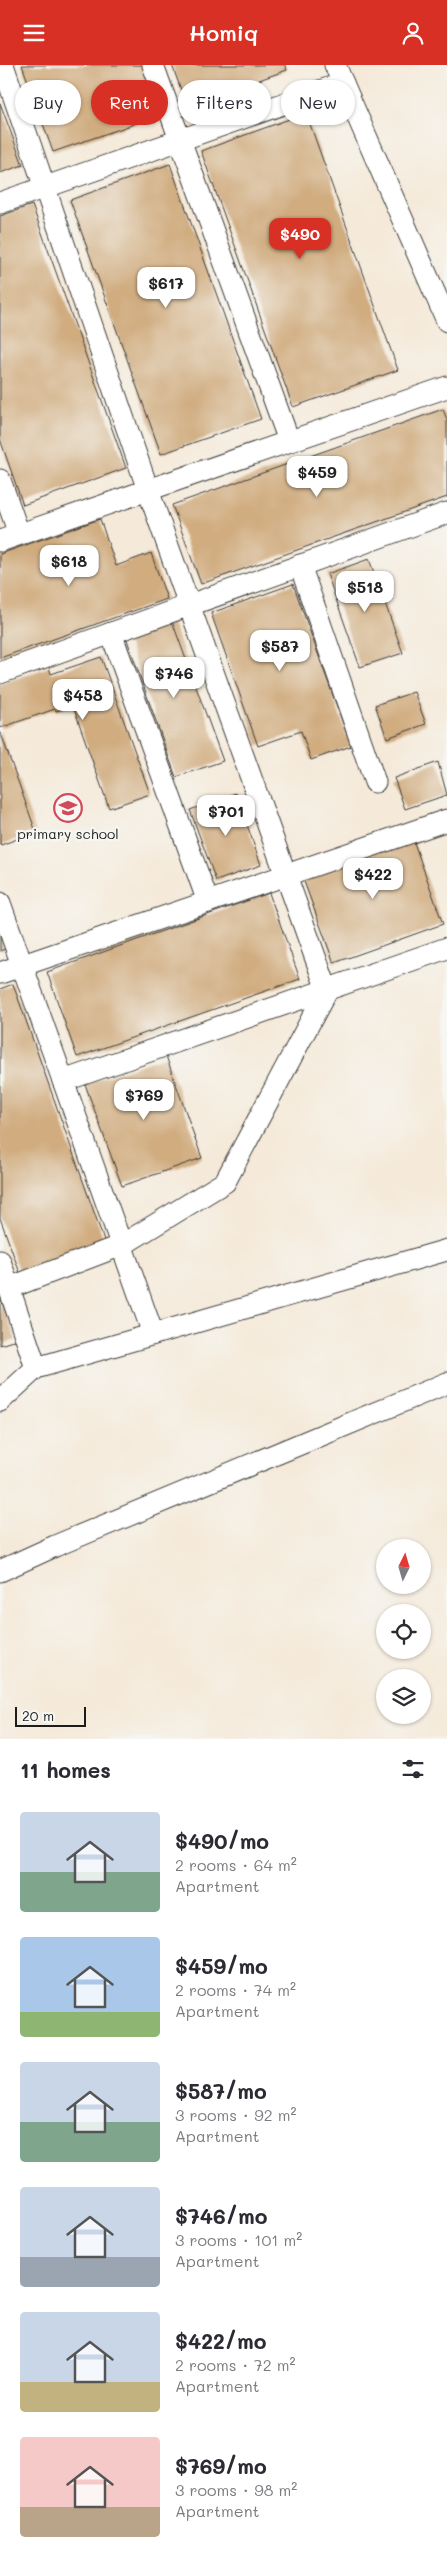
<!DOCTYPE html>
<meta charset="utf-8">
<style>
:root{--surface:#fff;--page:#f2f2f3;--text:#2b2b33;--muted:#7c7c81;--accent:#d93025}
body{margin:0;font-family:Mali,sans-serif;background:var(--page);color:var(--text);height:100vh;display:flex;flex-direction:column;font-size:19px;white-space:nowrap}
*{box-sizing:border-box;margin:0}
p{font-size:16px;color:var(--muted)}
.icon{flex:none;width:28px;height:28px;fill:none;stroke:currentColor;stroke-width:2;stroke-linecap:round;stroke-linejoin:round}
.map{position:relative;height:1674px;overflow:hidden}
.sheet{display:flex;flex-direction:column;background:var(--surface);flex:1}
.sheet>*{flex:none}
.hud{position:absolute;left:15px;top:15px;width:418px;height:45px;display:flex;gap:10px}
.needle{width:32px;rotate:5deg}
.controls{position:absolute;left:376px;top:1474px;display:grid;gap:10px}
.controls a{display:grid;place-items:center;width:55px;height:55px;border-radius:50%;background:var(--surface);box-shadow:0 1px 4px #0004;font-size:25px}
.scale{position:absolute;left:15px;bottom:12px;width:71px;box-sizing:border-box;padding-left:5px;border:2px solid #1c1c1c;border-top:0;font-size:14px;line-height:18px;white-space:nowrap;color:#1c1c1c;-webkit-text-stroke:4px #f6f6f2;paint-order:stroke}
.price{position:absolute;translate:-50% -42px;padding:0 11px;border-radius:10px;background:#fff;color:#222;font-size:16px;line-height:32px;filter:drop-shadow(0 1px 2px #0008)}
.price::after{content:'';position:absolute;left:50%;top:30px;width:15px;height:11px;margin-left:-8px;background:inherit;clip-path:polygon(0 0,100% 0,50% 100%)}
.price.current{background:var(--accent);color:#fff}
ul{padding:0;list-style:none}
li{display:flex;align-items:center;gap:15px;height:125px;padding:0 20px}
li span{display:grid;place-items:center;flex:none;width:140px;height:100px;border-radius:5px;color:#555}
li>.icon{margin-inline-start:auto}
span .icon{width:60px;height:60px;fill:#fffc;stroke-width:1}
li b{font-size:21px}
h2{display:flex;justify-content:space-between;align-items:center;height:60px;padding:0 20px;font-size:21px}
.tag{padding:0 18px;border-radius:22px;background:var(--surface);box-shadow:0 1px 4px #0004;font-size:18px;line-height:45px}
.tag.current{background:var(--accent);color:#fff}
header{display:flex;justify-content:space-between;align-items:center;height:65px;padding:0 20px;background:var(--accent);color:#fff;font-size:22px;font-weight:600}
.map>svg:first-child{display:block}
</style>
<header><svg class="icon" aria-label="menu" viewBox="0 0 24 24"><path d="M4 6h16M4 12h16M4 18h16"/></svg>Homiq<svg class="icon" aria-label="person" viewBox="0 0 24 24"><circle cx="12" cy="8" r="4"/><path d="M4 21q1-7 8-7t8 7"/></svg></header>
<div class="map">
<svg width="447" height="1674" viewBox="0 0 447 1674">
<rect width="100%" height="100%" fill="#f6f6f2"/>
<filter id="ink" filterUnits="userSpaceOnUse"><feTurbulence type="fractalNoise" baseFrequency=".02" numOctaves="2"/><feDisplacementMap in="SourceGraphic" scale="10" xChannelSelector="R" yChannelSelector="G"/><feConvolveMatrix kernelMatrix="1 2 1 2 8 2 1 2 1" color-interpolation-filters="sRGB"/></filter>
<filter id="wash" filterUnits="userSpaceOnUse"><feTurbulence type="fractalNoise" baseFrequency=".0096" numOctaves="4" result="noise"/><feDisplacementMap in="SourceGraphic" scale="20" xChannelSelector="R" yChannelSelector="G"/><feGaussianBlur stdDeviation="1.12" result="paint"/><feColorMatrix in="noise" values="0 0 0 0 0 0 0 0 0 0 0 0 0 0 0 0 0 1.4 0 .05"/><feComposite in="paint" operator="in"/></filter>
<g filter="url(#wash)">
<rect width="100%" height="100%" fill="#f5eada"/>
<g id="blocks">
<g fill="#d0ac7f">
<polygon points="22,0 142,0 160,50 53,87"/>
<polygon points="172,0 285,0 287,5 187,41"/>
<polygon points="0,38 23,100 0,108"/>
<polygon points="306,48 398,305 293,342 201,86"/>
<polygon points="170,99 261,354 161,389 70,135"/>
<polygon points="32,140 126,403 23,440 0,374 0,151"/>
<polygon points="443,344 447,355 447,432 201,519 172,440"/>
<polygon points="100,454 116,501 151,488 167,534 0,593 0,489"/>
<polygon points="369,494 403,588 360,602 327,509"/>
<polygon points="293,519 351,681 311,695 301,666 258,681 211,548"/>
<polygon points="172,556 223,696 176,712 126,572"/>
<polygon points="101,592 150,729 109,743 73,641 56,646 55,644 0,663 0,619 49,602 51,609"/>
<polygon points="414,627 426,659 387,673 375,640"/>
<polygon points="0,666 36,767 1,780 0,778"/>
<polygon points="438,697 447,730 405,744 394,713"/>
<polygon points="236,728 261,800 216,816 190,745"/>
<polygon points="412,772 443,859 334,898 302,811"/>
<polygon points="269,828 300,914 77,992 47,907"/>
<polygon points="0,869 5,884 0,886"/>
<polygon points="13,919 105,1178 20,1208 0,1153 0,924"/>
<polygon points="166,991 202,1093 122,1121 85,1019"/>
<polygon points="0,1231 16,1275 0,1280"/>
</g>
</g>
</g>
<g filter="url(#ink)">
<use href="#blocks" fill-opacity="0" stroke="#3d3b38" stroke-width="1"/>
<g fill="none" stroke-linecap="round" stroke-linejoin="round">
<defs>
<g id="minor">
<polyline points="3,0 148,425 327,925 225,1117 122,1180 9,1223"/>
<polyline points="153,0 289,376"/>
<polyline points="335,0 447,256"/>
<polyline points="0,138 343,18"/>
<polyline points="0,415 19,469"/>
<polyline points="0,476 447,322"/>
<polyline points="300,500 375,717"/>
<polyline points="111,568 208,837"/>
<polyline points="0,608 447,448"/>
<polyline points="0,838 153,1269"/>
<polyline points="0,908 447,755"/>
<polyline points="63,1016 447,883"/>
<polyline points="0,1196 36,1303"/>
<polyline points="0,1336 36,1303 447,1185"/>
<polyline points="0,1506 55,1481 447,1318"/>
</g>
</defs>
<use href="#minor" stroke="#3d3b38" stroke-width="23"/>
<use href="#minor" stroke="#fff" stroke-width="21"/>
</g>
</g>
<defs>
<symbol id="school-ring" viewBox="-11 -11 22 22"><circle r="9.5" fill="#f6f6f2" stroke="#d1495b" stroke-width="1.5"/><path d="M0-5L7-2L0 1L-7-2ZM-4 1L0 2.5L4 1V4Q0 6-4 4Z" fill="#d1495b"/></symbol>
</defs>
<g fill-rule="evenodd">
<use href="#school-ring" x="52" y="727" width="32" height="32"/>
</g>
<g text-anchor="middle" stroke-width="4.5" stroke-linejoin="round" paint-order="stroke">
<g font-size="14" fill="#1c1c1c" stroke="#f6f6f2">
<text x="68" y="774">primary school</text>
</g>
</g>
</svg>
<div class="controls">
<a><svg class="needle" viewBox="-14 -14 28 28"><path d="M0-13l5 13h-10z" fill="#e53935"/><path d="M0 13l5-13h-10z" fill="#7c7c81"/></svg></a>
<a><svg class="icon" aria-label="locate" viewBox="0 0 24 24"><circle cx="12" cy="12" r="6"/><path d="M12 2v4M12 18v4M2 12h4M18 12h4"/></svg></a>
<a><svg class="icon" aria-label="layers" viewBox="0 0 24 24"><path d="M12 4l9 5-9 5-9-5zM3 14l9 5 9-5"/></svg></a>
</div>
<div class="scale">20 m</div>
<b class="price current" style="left:300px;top:195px">$490</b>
<b class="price" style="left:166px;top:244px">$617</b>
<b class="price" style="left:317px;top:433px">$459</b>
<b class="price" style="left:69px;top:522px">$618</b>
<b class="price" style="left:365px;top:548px">$518</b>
<b class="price" style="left:280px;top:607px">$587</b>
<b class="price" style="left:174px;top:634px">$746</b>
<b class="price" style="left:83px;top:656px">$458</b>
<b class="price" style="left:226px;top:772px">$701</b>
<b class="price" style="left:373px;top:835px">$422</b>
<b class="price" style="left:144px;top:1056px">$769</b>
<div class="hud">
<a class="tag">Buy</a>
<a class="tag current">Rent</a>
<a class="tag">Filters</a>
<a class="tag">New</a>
</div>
</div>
<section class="sheet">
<h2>11 homes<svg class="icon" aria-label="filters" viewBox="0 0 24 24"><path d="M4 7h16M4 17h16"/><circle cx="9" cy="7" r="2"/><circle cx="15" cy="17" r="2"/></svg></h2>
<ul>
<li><span style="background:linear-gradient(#c9d6e8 60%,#7fa58c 0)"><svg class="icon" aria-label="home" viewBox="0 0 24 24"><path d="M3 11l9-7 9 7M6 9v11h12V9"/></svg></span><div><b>$490/mo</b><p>2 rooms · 64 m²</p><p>Apartment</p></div></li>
<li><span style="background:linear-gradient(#a9c7e8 75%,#8fb573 0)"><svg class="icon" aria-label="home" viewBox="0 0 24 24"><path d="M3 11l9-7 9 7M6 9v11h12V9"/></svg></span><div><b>$459/mo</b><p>2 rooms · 74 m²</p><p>Apartment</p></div></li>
<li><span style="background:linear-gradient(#c9d6e8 60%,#7fa58c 0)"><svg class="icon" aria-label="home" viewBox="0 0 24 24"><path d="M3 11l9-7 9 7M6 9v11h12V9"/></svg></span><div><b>$587/mo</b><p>3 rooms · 92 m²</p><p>Apartment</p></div></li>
<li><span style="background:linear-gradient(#c9d6e8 70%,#9aa5b1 0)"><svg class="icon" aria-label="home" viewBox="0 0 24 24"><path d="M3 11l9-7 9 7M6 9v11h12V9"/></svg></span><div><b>$746/mo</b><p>3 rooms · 101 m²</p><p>Apartment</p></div></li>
<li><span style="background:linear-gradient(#c9d6e8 70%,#c2b280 0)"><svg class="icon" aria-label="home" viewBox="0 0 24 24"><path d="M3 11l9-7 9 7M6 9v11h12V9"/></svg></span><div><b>$422/mo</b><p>2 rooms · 72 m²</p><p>Apartment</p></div></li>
<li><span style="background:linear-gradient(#f6c9c9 70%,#b9a48a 0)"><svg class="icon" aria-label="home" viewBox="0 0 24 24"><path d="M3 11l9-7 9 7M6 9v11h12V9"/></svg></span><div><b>$769/mo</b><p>3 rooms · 98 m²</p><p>Apartment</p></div></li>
</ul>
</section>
